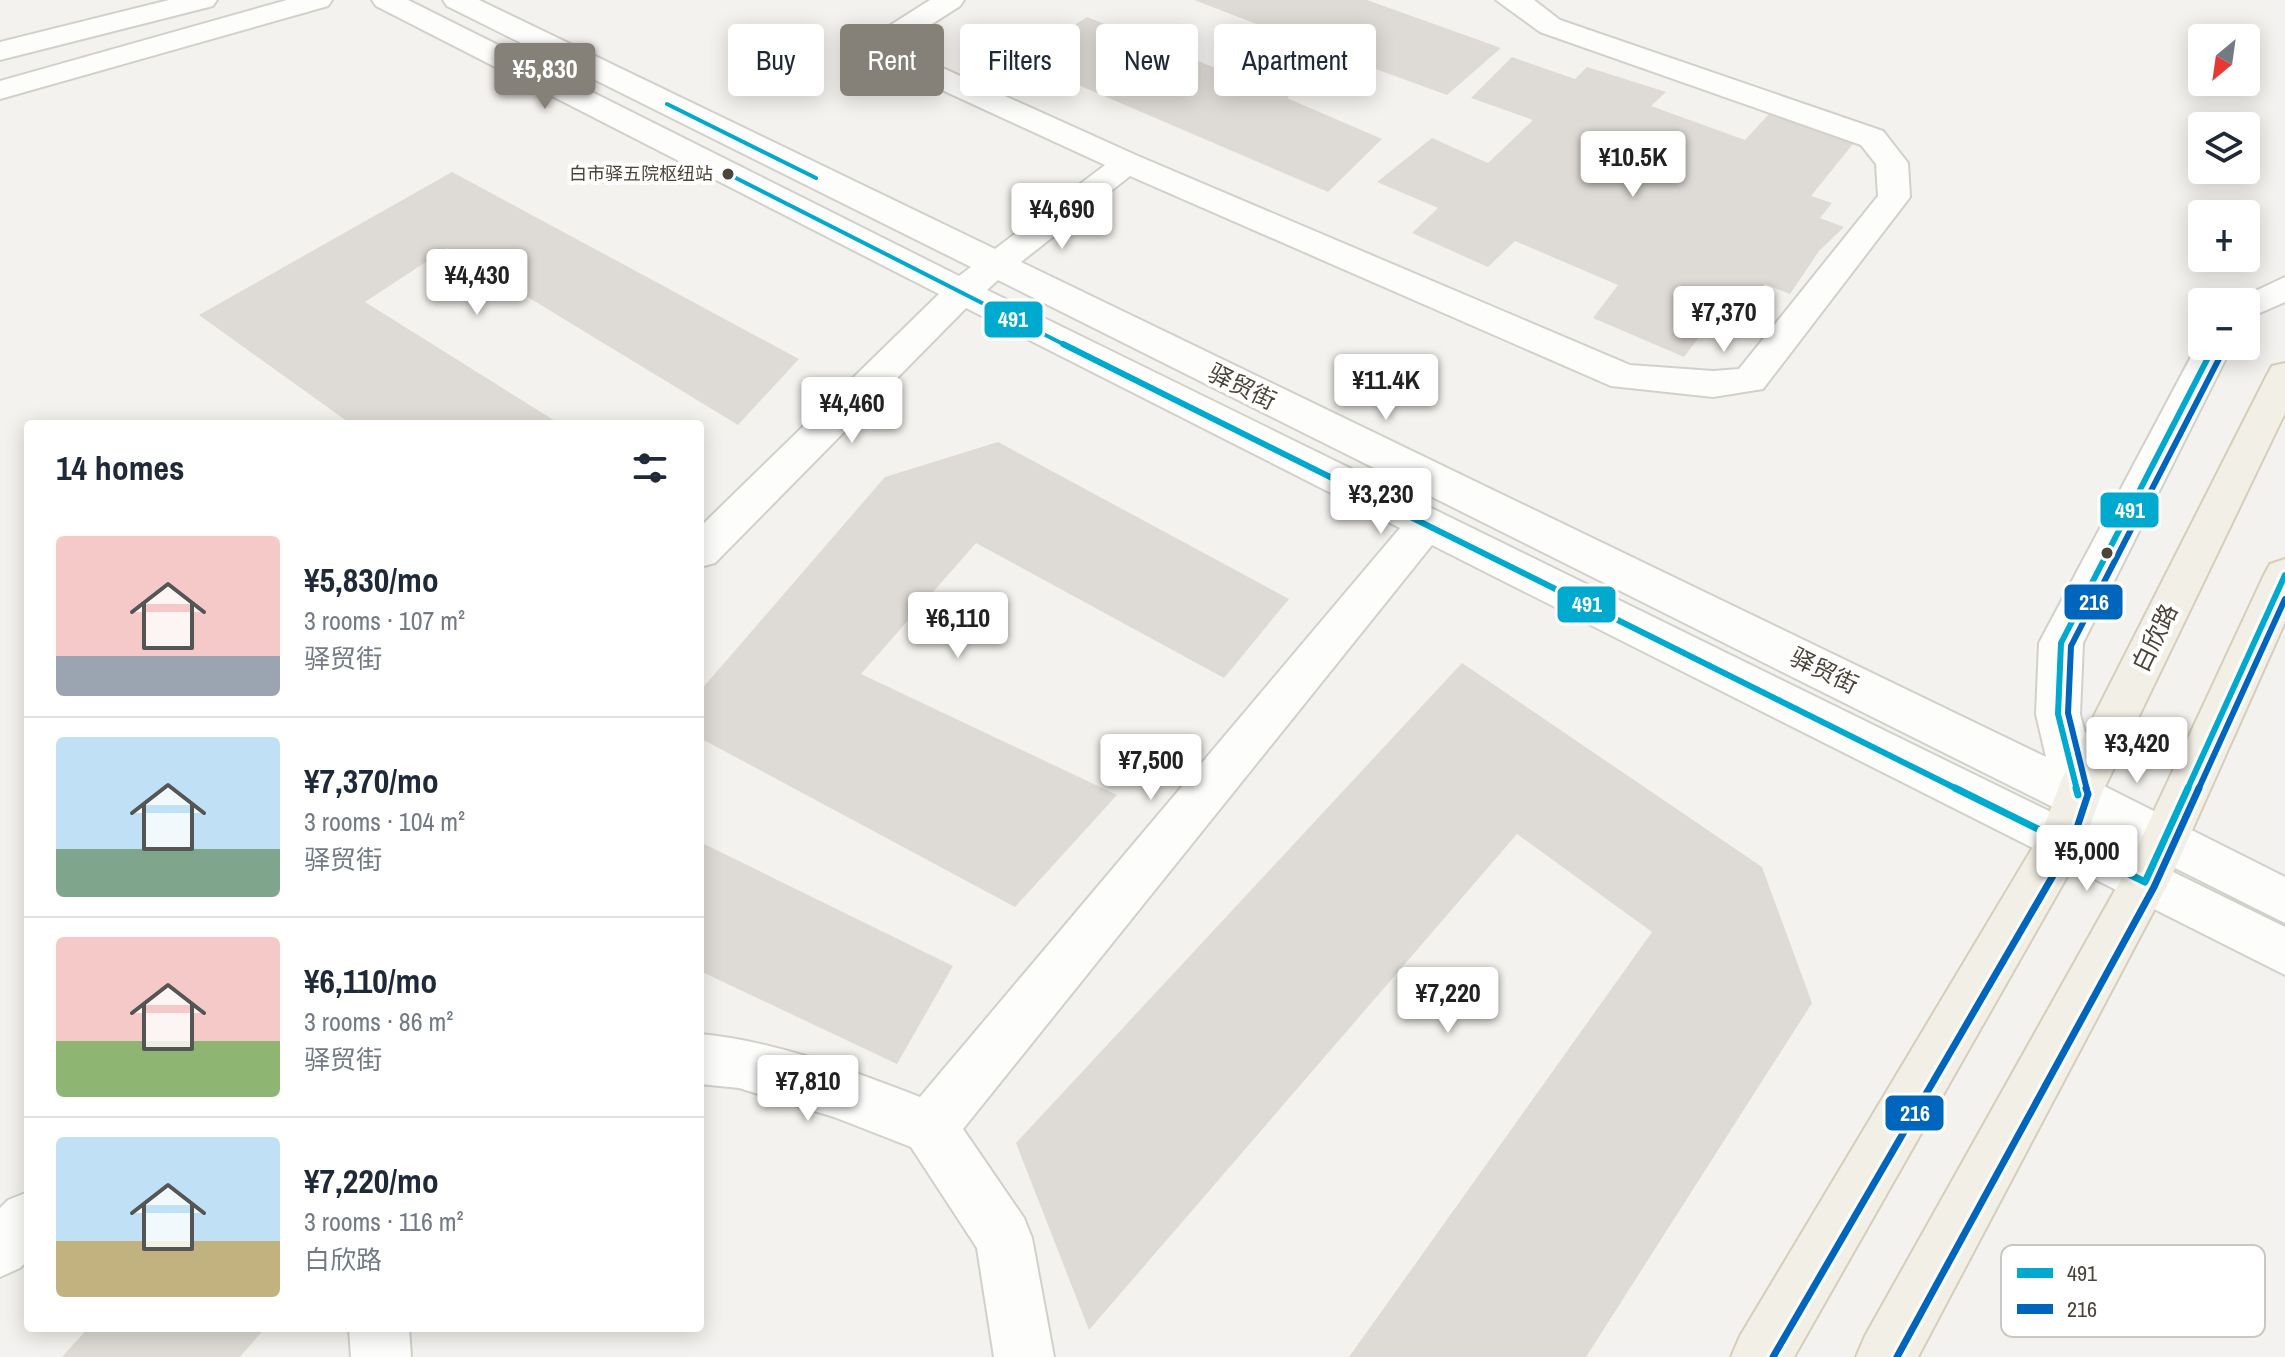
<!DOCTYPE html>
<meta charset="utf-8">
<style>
:root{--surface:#fff;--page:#f6f6f7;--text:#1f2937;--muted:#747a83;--line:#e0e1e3;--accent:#868178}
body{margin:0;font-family:"Archivo Narrow","Noto Sans SC",sans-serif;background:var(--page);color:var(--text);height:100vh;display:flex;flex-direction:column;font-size:30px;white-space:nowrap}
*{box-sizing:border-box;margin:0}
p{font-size:26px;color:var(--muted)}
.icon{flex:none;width:44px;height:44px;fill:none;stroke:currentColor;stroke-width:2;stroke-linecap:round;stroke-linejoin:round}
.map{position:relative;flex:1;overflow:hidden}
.panel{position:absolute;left:24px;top:420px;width:680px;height:912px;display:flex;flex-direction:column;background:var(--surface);border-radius:8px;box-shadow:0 4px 20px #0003}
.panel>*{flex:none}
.guide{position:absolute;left:728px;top:24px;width:760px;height:72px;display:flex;gap:16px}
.needle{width:52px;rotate:209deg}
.fabs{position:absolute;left:2188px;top:24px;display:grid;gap:16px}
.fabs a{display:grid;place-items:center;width:72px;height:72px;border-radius:8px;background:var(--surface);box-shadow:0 4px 20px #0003;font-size:40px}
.price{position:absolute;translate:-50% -68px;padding:0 18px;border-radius:8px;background:#fff;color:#222;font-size:26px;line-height:52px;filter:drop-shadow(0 2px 4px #0008)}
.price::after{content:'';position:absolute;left:50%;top:48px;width:24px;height:18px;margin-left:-12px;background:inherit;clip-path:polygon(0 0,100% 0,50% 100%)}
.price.current{background:var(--accent);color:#fff}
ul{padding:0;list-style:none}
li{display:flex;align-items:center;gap:24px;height:200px;padding:0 32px}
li+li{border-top:2px solid var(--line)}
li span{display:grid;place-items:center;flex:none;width:224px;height:160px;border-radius:8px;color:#555}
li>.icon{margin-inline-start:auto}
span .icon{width:96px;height:96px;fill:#fffc;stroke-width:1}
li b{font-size:34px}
h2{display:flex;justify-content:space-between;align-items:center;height:96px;padding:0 32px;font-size:34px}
.pill{padding:0 28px;border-radius:8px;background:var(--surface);box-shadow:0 4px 20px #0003;font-size:28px;line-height:72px}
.pill.current{background:var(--accent);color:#fff}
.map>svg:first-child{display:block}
</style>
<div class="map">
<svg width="2285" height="1357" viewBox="0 0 2285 1357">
<rect width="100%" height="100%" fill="#f4f2ee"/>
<g fill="#dedbd6">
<polygon points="1194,0 1367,0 1501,48 1447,95 1340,56 1287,98 1382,139 1328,192 1020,60 1087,17 1223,71 1277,32"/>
<polygon points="1512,57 1575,79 1587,67 1666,92 1651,106 1745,140 1769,114 1853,144 1811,196 1832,203 1820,218 1844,227 1819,251 1790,294 1765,284 1739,314 1722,307 1684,357 1593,318 1618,285 1515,241 1488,267 1412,233 1438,208 1377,182 1432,138 1488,163 1533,120 1471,98"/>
<polygon points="452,172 799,359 738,425 447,248 365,302 560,424 351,424 199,315"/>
<polygon points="998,442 1289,599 1224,678 976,543 861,674 1117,795 1015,907 700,738 700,691 885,477"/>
<polygon points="1462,663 1762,867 1812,1003 1586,1357 1349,1357 1652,932 1517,834 1089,1330 1016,1143"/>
<polygon points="700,842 953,966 897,1064 700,971"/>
<polygon points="88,1328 265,1328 240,1357 62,1357"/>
</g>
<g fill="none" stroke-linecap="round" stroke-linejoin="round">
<defs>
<g id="minor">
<polygon points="169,0 217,0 213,6 0,60 0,42"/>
<polygon points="287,0 332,0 328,6 0,99 0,81"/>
<path d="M372 0H408L959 276 971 267 447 6 443 0H479L995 249 1105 165 864 54 859 48 864 42 930 0H964L960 6 896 47 1138 156 1630 365 1713 371 1739 369 1878 196 1876 164 1861 145 1540 32 1496 0H1534L1560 20 1883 131 1908 163 1910 197 1763 389 1713 397 1611 386 1130 176 1021 262 2046 757 2036 714 2039 643 2201 338 2202 346H2232L2083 643 2080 714 2098 783 2285 877V923L998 280 987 290 2285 927V975L1432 545 963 1129 1024 1218 1032 1238 1054 1357H994L977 1248 911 1147 834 1117 739 1088 700 1084V1034C776 1041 849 1070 920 1097L1400 528 966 308 715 563 700 567V527L939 294 376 6Z"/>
<polygon points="2285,277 2285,302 2246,319 2246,302 2232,302"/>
<polygon points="28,1192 28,1260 20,1268 0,1277 0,1208 8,1200"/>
<polygon points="349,1328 409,1328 411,1357 351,1357"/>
</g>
<g id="major">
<polygon points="2285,363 2285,413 2101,795 2080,854 1794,1357 1731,1357 1740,1336 2042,832 2061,781 2267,375 2272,366"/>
<polygon points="2285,559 2285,622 2169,882 1918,1357 1856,1357 1865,1336 2128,867 2264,575 2270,564"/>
</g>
</defs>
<use href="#minor" stroke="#d2d0cb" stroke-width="4"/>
<use href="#major" stroke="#d6cebb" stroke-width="4"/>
<use href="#minor" fill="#fdfdfc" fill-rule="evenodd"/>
<use href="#major" fill="#f2efe6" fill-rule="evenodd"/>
<defs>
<g id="bus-1-far2">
<polyline points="667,104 816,178"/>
<polyline points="728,174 1067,346"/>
</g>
<g id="bus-1-far1">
<polyline points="1063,344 1959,790"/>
<polyline points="2077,790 2058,714 2061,643 2214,346"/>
<polyline points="2187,790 2285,575"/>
</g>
<g id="bus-1">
<polyline points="1955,788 2145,882 2188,788"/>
<polyline points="2076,788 2078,795"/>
</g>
<g id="bus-2-far1">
<polyline points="2087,790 2068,713 2071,646 2223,351"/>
<polyline points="2198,790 2285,599"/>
</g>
<g id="bus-2">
<polyline points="1773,1357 2072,843 2088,794 2086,788"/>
<polyline points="1897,1357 2154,887 2199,788"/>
</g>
</defs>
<use href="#bus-1-far2" stroke="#fff" stroke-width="8"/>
<use href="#bus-1-far1" stroke="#fff" stroke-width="12"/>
<use href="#bus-1" stroke="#fff" stroke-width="13"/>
<use href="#bus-2-far1" stroke="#fff" stroke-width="12"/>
<use href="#bus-2" stroke="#fff" stroke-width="13"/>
<use href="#bus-1-far2" stroke="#00a9ce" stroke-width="4"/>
<use href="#bus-1-far1" stroke="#00a9ce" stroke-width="6"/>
<use href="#bus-1" stroke="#00a9ce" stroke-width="7"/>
<use href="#bus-2-far1" stroke="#0065bd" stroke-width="6"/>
<use href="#bus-2" stroke="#0065bd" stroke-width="7"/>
</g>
<g fill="#4b4439" stroke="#fff" stroke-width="3">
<circle cx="728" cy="174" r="7"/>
<circle cx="2107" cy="553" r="7"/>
</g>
<g text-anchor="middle" stroke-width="8" stroke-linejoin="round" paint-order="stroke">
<g font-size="18" fill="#4b4439" stroke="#fff" text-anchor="end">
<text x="713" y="180">白市驿五院枢纽站</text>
</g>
<g font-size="24" fill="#4b4439" stroke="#fff">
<text transform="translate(1242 387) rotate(26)" y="8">驿贸街</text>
<text transform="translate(2155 638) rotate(-64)" y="8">白欣路</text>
<text transform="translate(1824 671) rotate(26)" y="8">驿贸街</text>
</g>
</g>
<rect x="2001" y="1245" width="264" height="92" rx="12" fill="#fff" stroke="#c9c7c4" stroke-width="2"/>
<rect x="2017" y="1268" width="36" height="10" fill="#00a9ce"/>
<rect x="2017" y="1304" width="36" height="10" fill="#0065bd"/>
<g font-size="22" fill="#4b4439">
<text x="2067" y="1281">491</text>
<text x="2067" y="1317">216</text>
</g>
<g stroke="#fff" stroke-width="3">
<rect x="983" y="300" width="61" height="39" rx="8" fill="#00a9ce"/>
<rect x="2099" y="491" width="61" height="38" rx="8" fill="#00a9ce"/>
<rect x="2063" y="583" width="61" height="38" rx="8" fill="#0065bd"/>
<rect x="1556" y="585" width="61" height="39" rx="8" fill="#00a9ce"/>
<rect x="1884" y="1094" width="61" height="38" rx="8" fill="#0065bd"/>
</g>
<g font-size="22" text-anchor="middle" font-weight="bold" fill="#fff">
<text x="1013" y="327">491</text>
<text x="2130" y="518">491</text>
<text x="2094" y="610">216</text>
<text x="1587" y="612">491</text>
<text x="1915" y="1121">216</text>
</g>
</svg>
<div class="fabs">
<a><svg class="needle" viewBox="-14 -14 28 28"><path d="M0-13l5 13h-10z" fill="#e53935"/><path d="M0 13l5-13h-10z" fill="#747a83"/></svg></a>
<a><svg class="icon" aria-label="layers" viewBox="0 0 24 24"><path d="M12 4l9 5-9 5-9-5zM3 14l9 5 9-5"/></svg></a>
<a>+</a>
<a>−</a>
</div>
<b class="price current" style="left:545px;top:111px">¥5,830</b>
<b class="price" style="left:1633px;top:199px">¥10.5K</b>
<b class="price" style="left:1062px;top:251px">¥4,690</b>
<b class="price" style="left:477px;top:317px">¥4,430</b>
<b class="price" style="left:1724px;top:354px">¥7,370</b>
<b class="price" style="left:1386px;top:422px">¥11.4K</b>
<b class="price" style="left:852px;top:445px">¥4,460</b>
<b class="price" style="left:1381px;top:536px">¥3,230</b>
<b class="price" style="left:958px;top:660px">¥6,110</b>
<b class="price" style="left:2137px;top:785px">¥3,420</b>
<b class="price" style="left:1151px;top:802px">¥7,500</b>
<b class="price" style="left:2087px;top:893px">¥5,000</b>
<b class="price" style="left:1448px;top:1035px">¥7,220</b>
<b class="price" style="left:808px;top:1123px">¥7,810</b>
<div class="guide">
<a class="pill">Buy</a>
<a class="pill current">Rent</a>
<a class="pill">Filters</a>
<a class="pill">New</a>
<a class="pill">Apartment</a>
</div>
<section class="panel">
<h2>14 homes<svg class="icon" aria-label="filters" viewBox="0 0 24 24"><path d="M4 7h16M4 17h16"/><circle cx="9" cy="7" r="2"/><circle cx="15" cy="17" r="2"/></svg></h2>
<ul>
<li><span style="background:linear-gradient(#f6c9c9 75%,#9aa5b1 0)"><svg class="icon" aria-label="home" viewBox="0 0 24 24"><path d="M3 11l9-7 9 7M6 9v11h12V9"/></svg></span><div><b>¥5,830/mo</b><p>3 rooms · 107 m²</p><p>驿贸街</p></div></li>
<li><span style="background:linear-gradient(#bfe0f5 70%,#7fa58c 0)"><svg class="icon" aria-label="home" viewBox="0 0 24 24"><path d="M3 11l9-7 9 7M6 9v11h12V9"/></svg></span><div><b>¥7,370/mo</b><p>3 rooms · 104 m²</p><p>驿贸街</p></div></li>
<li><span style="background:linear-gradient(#f6c9c9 65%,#8fb573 0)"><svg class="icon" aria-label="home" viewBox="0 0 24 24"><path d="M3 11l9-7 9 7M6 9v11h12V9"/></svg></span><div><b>¥6,110/mo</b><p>3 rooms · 86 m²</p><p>驿贸街</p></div></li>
<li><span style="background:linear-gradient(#bfe0f5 65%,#c2b280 0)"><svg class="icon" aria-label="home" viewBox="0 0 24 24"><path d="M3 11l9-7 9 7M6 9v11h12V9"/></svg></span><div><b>¥7,220/mo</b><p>3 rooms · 116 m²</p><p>白欣路</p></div></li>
</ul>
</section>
</div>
